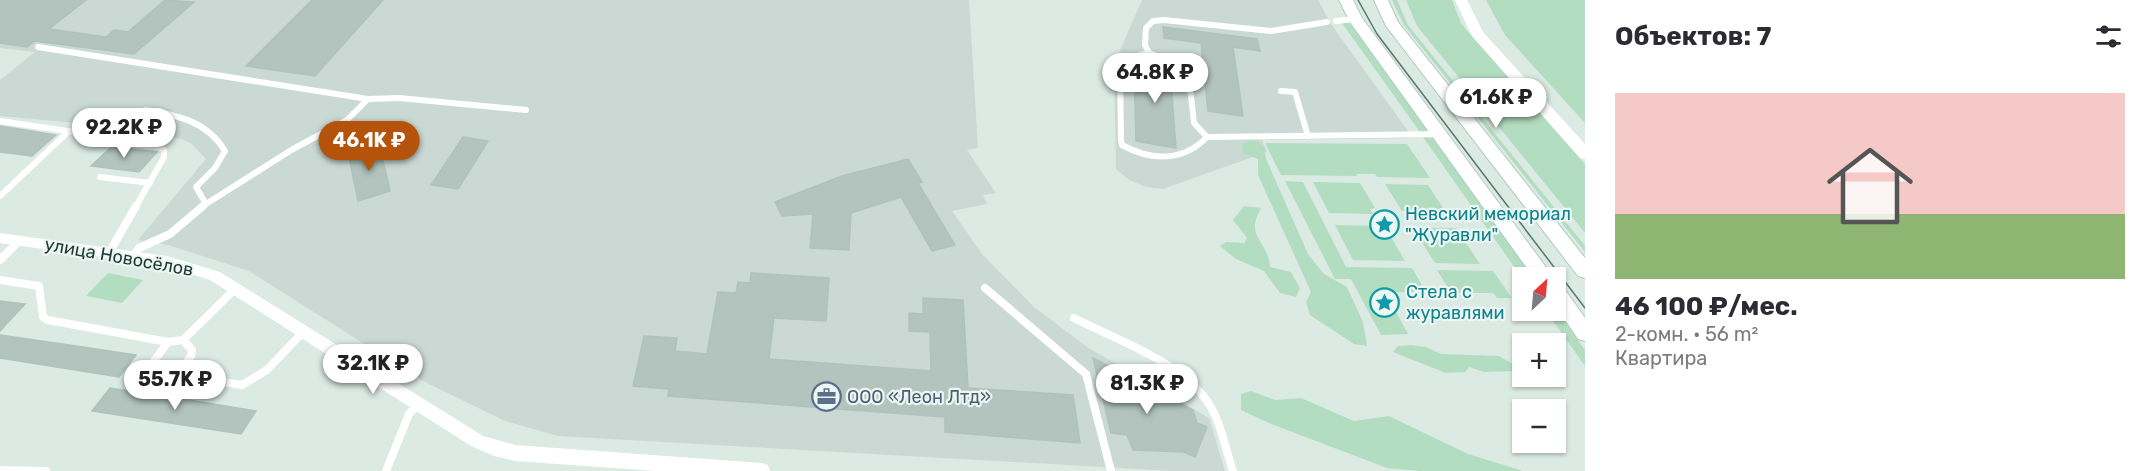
<!DOCTYPE html>
<html lang="ru">
<meta charset="utf-8">
<style>
:root{--surface:#fff;--page:#f7f7f7;--text:#2b2b33;--muted:#7c7c81;--accent:#b45309}
body{margin:0;font-family:Rubik,sans-serif;background:var(--page);color:var(--text);height:100vh;display:flex;flex-direction:column;font-size:22px;white-space:nowrap}
*{box-sizing:border-box;margin:0}
p{font-size:20px;color:var(--muted)}
.icon{flex:none;width:33px;height:33px;fill:none;stroke:currentColor;stroke-width:2;stroke-linecap:round;stroke-linejoin:round}
.map{position:relative;flex:1;overflow:hidden}
.side{display:flex;flex-direction:column;background:var(--surface);width:570px}
.side>*{flex:none}
.needle{width:39px;rotate:26deg}
.controls{position:absolute;left:1512px;top:267px;display:grid;gap:12px}
.controls a{display:grid;place-items:center;width:54px;height:54px;border-radius:0px;background:var(--surface);box-shadow:0 2px 4px #0004;font-size:30px}
.price{position:absolute;translate:-50% -51px;padding:0 14px;border-radius:21px;background:#fff;color:#222;font-size:20px;line-height:39px;filter:drop-shadow(0 2px 3px #0008)}
.price::after{content:'';position:absolute;left:50%;top:36px;width:18px;height:14px;margin-left:-9px;background:inherit;clip-path:polygon(0 0,100% 0,50% 100%)}
.price.active{background:var(--accent);color:#fff}
ul{padding:0;list-style:none}
li{display:grid;align-content:center;gap:12px;height:318px;padding:0 30px}
li span{display:grid;place-items:center;height:186px;border-radius:0px;color:#555}
li>.icon{margin-inline-start:auto}
span .icon{width:108px;height:108px;fill:#fffc;stroke-width:1}
li b{font-size:26px}
h2{display:flex;justify-content:space-between;align-items:center;height:72px;padding:0 30px;font-size:26px}
main{display:flex;flex:1;min-height:0}
.map>svg:first-child{display:block}
</style>
<main>
<div class="map">
<svg width="1585" height="471" viewBox="0 0 1585 471">
<rect width="100%" height="100%" fill="#dceae4"/>
<g fill="#cad9d3">
<polygon points="0,0 969,0 978,148 967,150 996,193 983,195 987,204 952,211 982,254 1034,307 1087,347 1209,418 1225,471 1172,471 558,436 505,421 423,381 249,271 168,245 138,240 206,159 192,144 182,139 131,128 0,116 0,80 35,52 0,48"/>
<polygon points="1142,0 1318,0 1331,24 1413,138 1262,140 1267,152 1163,189 1146,187 1129,180 1116,169 1114,64"/>
</g>
<g fill="#b3ddc0">
<polygon points="1392,0 1397,0 1408,25 1585,246 1585,252 1404,25"/>
<polygon points="1406,0 1452,0 1461,23 1469,33 1585,164 1585,233 1417,26"/>
<polygon points="1486,0 1585,0 1585,123 1505,35"/>
<polygon points="1346,22 1350,24 1427,130 1424,132 1420,132 1342,23"/>
<polygon points="1423,137 1433,138 1533,277 1522,278"/>
<polygon points="1256,140 1264,147 1266,159 1308,254 1324,274 1347,287 1363,322 1367,346 1354,344 1310,315 1306,302 1311,292 1258,175 1258,159 1243,153 1242,143"/>
<polygon points="1265,143 1407,144 1430,178 1377,177 1375,174 1356,174 1357,176 1281,175"/>
<polygon points="1285,181 1303,182 1346,267 1412,268 1426,292 1385,292 1408,334 1381,335 1351,279 1335,279"/>
<polygon points="1313,182 1360,183 1375,208 1370,209 1373,214 1329,213"/>
<polygon points="1385,184 1428,185 1449,217 1411,216 1408,211 1402,211"/>
<path d="M1244 206 1261 208C1244 239 1268 239 1270 267L1291 272 1300 288 1296 297 1280 293 1264 271 1236 259 1220 246 1226 242 1244 243 1247 238 1233 220Z"/>
<polygon points="1335,225 1379,226 1383,232 1388,232 1405,261 1353,260"/>
<polygon points="1417,228 1456,228 1480,264 1435,263 1416,233 1420,233"/>
<polygon points="1437,270 1493,271 1512,298 1497,298 1493,293 1451,293"/>
<polygon points="108,273 143,280 122,303 86,296"/>
<polygon points="1556,309 1585,350 1585,366 1546,311"/>
<polygon points="1411,345 1426,347 1441,354 1499,356 1518,367 1514,371 1484,372 1469,367 1465,372 1446,373 1393,352 1398,346"/>
<polygon points="1251,391 1275,400 1301,398 1354,421 1389,416 1468,454 1523,471 1420,471 1387,468 1269,423 1241,410 1241,394"/>
</g>
<g fill="#b2c4bd" stroke="#afc3bb" stroke-width="1.5">
<polygon points="0,0 86,0 49,29 106,37 114,30 128,32 165,0 194,2 134,54 35,41 27,47 0,43"/>
<polygon points="312,0 383,0 315,76 246,66"/>
<polygon points="1163,27 1257,39 1260,51 1233,47 1243,116 1208,111 1201,43 1164,38"/>
<polygon points="1134,63 1178,69 1179,85 1171,84 1176,148 1136,141"/>
<polygon points="0,126 56,135 32,156 0,152"/>
<polygon points="131,128 172,137 165,144 124,138 119,140"/>
<polygon points="463,137 488,141 458,189 431,185"/>
<polygon points="118,141 118,146 122,148 157,152 139,172 91,166"/>
<polygon points="379,143 390,191 358,201 348,152"/>
<polygon points="908,159 922,182 918,183 955,245 932,251 901,197 851,213 849,250 810,248 813,214 782,216 775,202 842,176"/>
<polygon points="751,273 829,278 826,321 774,318 769,359 931,371 930,332 909,331 909,313 923,314 923,298 963,300 968,388 1073,395 1080,443 945,432 945,417 668,396 669,389 633,386 644,336 677,338 675,351 707,354 718,292 736,293 738,282 750,283"/>
<polygon points="0,301 25,304 0,331"/>
<polygon points="0,335 83,347 136,355 119,377 0,358"/>
<polygon points="1093,358 1193,410 1197,423 1207,427 1195,457 1184,452 1133,450 1127,435 1111,433"/>
<polygon points="110,388 201,402 256,411 241,434 92,411"/>
</g>
<g fill="none" stroke-linecap="round" stroke-linejoin="round">
<defs>
<g id="secondary">
<polygon points="1339,0 1353,0 1362,18 1554,278 1534,278 1350,22"/>
<polygon points="1374,0 1388,0 1398,22 1585,258 1585,278 1578,276 1386,26"/>
<polygon points="1556,284 1563,287 1585,318 1585,341 1578,339 1556,306"/>
</g>
</defs>
<use href="#secondary" stroke="#afcac1" stroke-width="2"/>
<g stroke="#fff" stroke-width="6">
<polyline points="1336,21 1355,19"/>
<polyline points="38,47 368,99"/>
<path d="M1149 53 1133 57 1120 66 1121 140 1122 145C1151 161 1183 162 1207 137L1440 134"/>
<polyline points="1281,91 1295,92 1308,136"/>
<path d="M145 110C177 115 207 121 225 151L215 168 196 187 206 204 202 208"/>
<polyline points="0,121 114,138"/>
<polyline points="1207,137 1194,123 1188,69 1180,64 1149,53 1145,45 1146,28 1153,21 1164,20 1271,31 1327,22"/>
<polyline points="123,143 158,147 164,150 164,157 135,208"/>
<polyline points="100,177 150,183"/>
<polyline points="0,196 69,131"/>
<polyline points="206,204 293,149 347,120 368,99 399,98 526,110"/>
</g>
<g stroke="#fff" stroke-width="8">
<polyline points="109,253 136,206"/>
<polyline points="133,256 139,248 170,234 203,206"/>
<polyline points="0,260 19,241"/>
<polyline points="0,280 39,286 43,317 48,320 168,342 183,340 236,288"/>
<polyline points="985,288 1086,374 1111,471"/>
<path d="M1074 318C1115 339 1181 362 1207 401 1221 421 1225 448 1233 471"/>
<polyline points="168,342 154,361 153,368 159,372 242,385 267,370 303,332"/>
<polyline points="177,375 191,356 192,350 183,340"/>
<polyline points="0,470 46,471"/>
<polyline points="386,471 409,414 418,404"/>
</g>
<polygon fill="#fff" fill-rule="evenodd" points="0,233 167,256 220,272 483,436 515,445 762,463 768,465 770,471 656,471 515,461 494,456 471,446 210,280 167,266 0,243"/>
<polygon fill="#fff" fill-rule="evenodd" points="1455,0 1467,0 1483,32 1585,144 1585,159 1580,158 1472,36"/>
<use href="#secondary" fill="#fff" fill-rule="evenodd"/>
<polyline stroke="#57766e" stroke-width="1.5" points="1358,0 1377,34 1585,308"/>
</g>
<defs>
<symbol id="sight-ring" viewBox="-11 -11 22 22"><circle r="9.5" fill="#ecf6f2" stroke="#0f9aa8" stroke-width="1.5"/><path d="M0-6L1.8-2.2L6-1.7L2.9 1.2L3.7 5.4L0 3.3L-3.7 5.4L-2.9 1.2L-6-1.7L-1.8-2.2Z" fill="#0f9aa8"/></symbol>
<symbol id="office-ring" viewBox="-11 -11 22 22"><circle r="9.5" fill="#ecf6f2" stroke="#5c6f8a" stroke-width="1.5"/><path d="M-6-3h4V-5.5h4V-3h4V5H-6ZM-1-4.5V-3h2v-1.5ZM-6 0V1H6V0Z" fill="#5c6f8a"/></symbol>
</defs>
<g fill-rule="evenodd">
<use href="#sight-ring" x="1368" y="208" width="33" height="33"/>
<use href="#sight-ring" x="1368" y="286" width="33" height="33"/>
<use href="#office-ring" x="810" y="380" width="33" height="33"/>
</g>
<g text-anchor="middle" stroke-width="4.5" stroke-linejoin="round" paint-order="stroke">
<g font-size="18" fill="#0d838f" stroke="#ecf6f2" text-anchor="start">
<text x="1405" y="220">Невский мемориал<tspan x="1405" dy="21">"Журавли"</tspan></text>
<text x="1406" y="298">Стела с<tspan x="1406" dy="21">журавлями</tspan></text>
</g>
<g font-size="18" fill="#1e3933" stroke="#ecf6f2">
<text transform="translate(119 257) rotate(10)" y="6">улица Новосёлов</text>
</g>
<g font-size="18" fill="#4e5e75" stroke="#ecf6f2" text-anchor="start">
<text x="847" y="403">ООО «Леон Лтд»</text>
</g>
</g>
</svg>
<div class="controls">
<a><svg class="needle" viewBox="-14 -14 28 28"><path d="M0-13l5 13h-10z" fill="#e53935"/><path d="M0 13l5-13h-10z" fill="#7c7c81"/></svg></a>
<a>+</a>
<a>−</a>
</div>
<b class="price" style="left:1155px;top:104px">64.8K ₽</b>
<b class="price" style="left:1496px;top:129px">61.6K ₽</b>
<b class="price" style="left:124px;top:159px">92.2K ₽</b>
<b class="price active" style="left:369px;top:172px">46.1K ₽</b>
<b class="price" style="left:373px;top:395px">32.1K ₽</b>
<b class="price" style="left:175px;top:411px">55.7K ₽</b>
<b class="price" style="left:1147px;top:415px">81.3K ₽</b>
</div>
<section class="side">
<h2>Объектов: 7<svg class="icon" aria-label="filters" viewBox="0 0 24 24"><path d="M4 7h16M4 17h16"/><circle cx="9" cy="7" r="2"/><circle cx="15" cy="17" r="2"/></svg></h2>
<ul>
<li><span style="background:linear-gradient(#f6c9c9 65%,#8fb573 0)"><svg class="icon" aria-label="home" viewBox="0 0 24 24"><path d="M3 11l9-7 9 7M6 9v11h12V9"/></svg></span><div><b>46 100 ₽/мес.</b><p>2-комн. · 56 m²</p><p>Квартира</p></div></li>
</ul>
</section>
</main>
